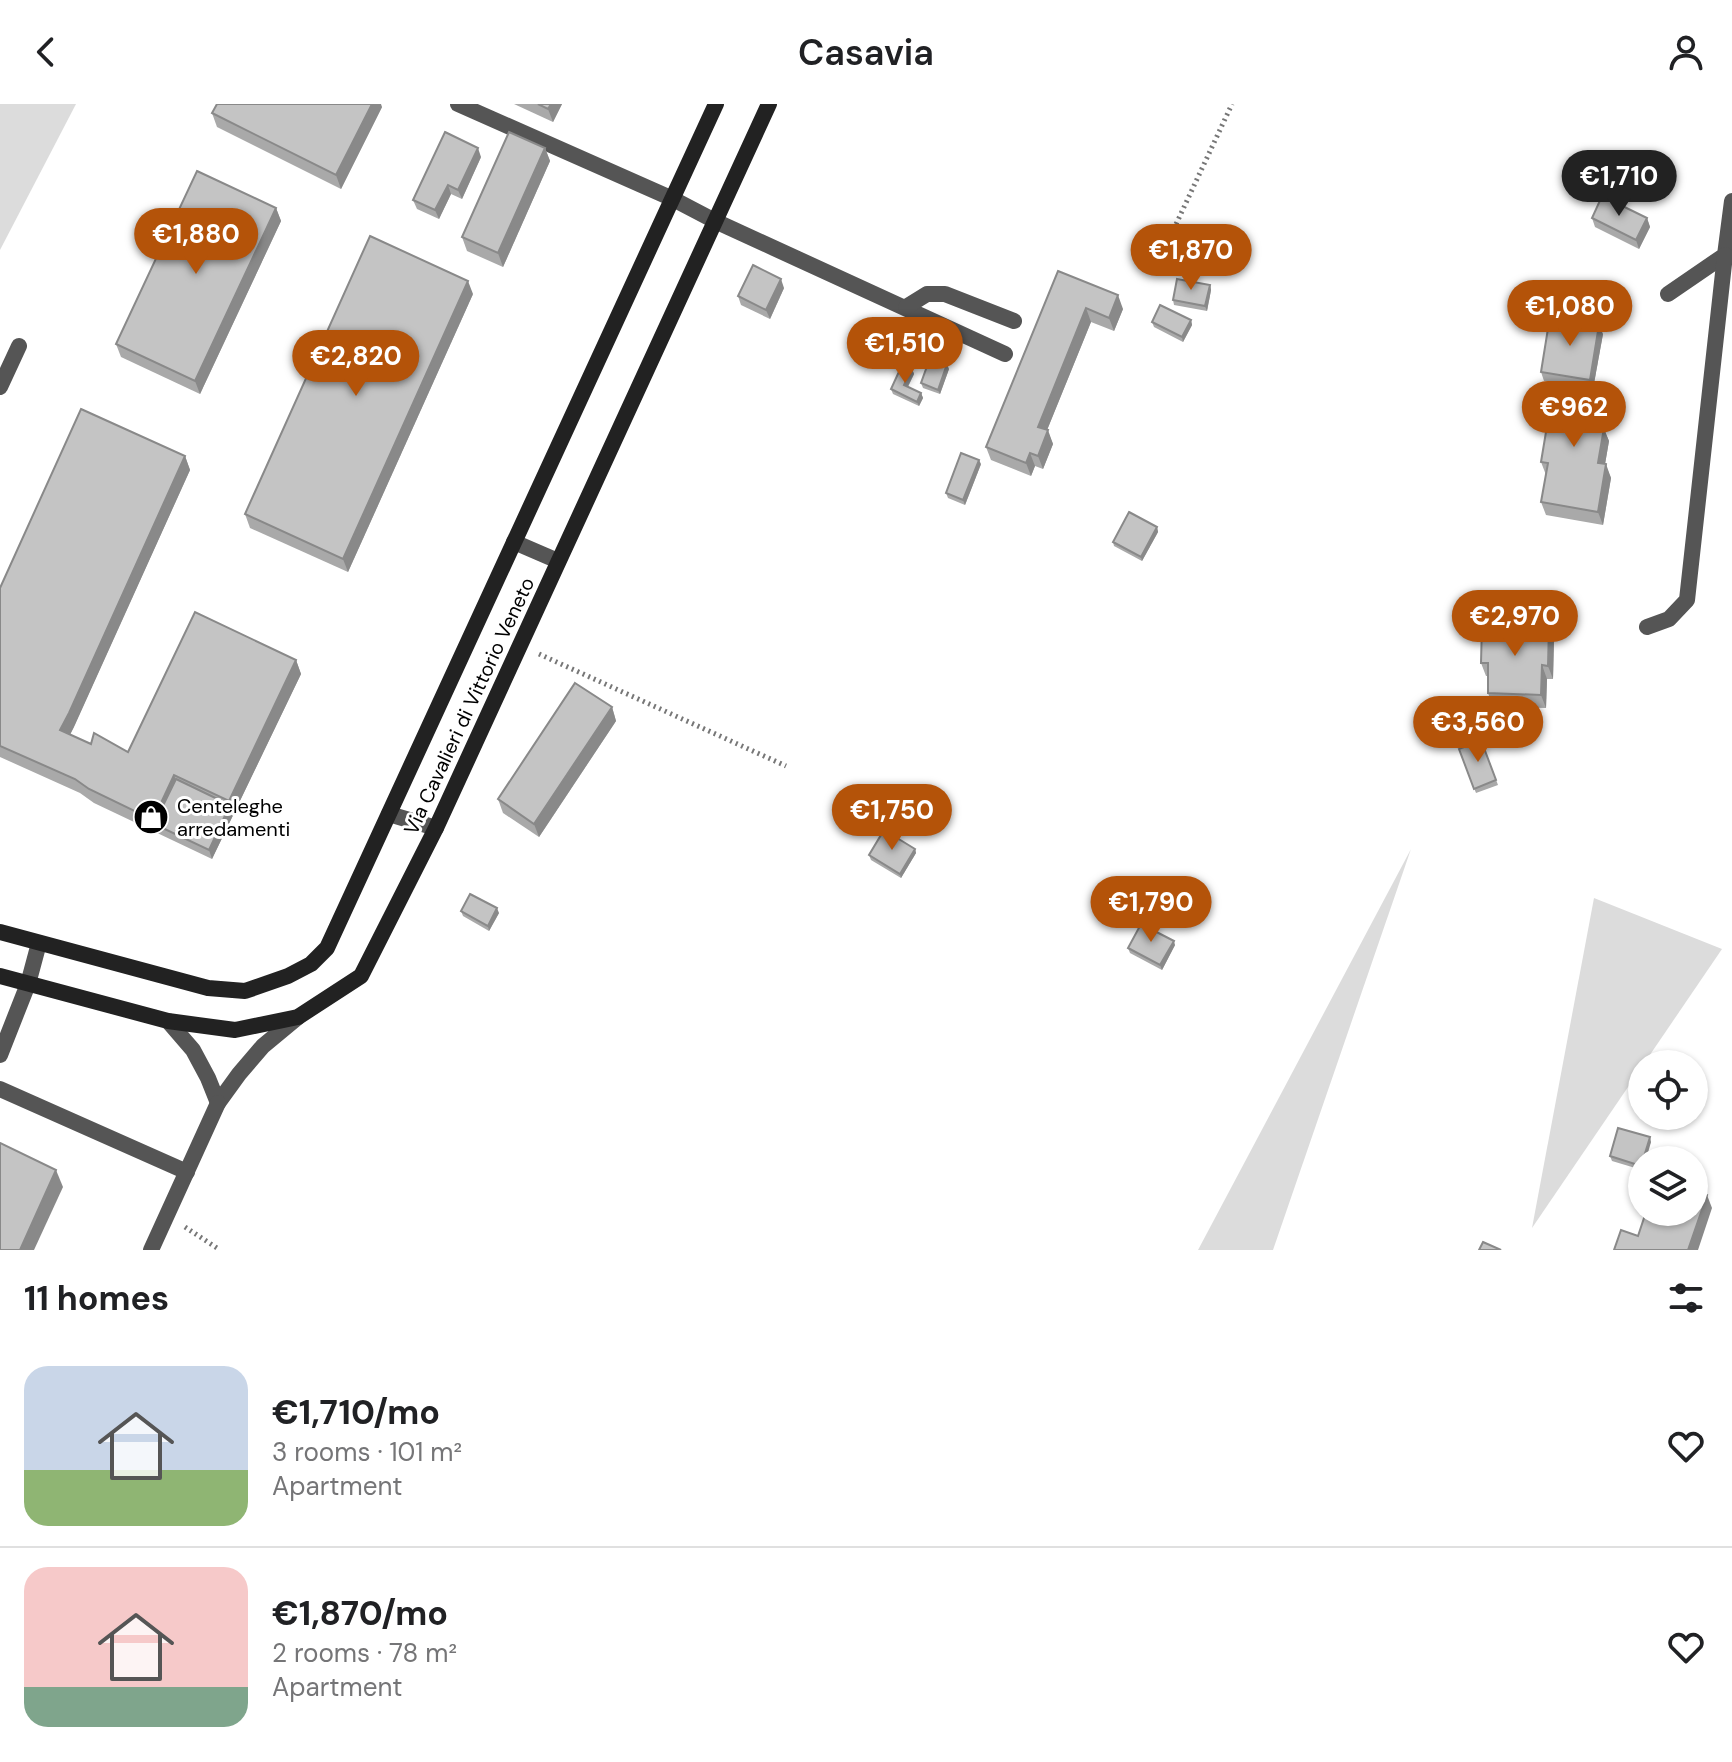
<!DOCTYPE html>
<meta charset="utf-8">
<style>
:root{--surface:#fff;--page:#f6f6f6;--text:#202124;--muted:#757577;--line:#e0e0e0;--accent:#b45309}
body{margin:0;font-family:"DM Sans",sans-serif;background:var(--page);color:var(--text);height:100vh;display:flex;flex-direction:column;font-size:30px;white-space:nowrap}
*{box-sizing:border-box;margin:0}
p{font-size:26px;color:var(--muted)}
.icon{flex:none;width:44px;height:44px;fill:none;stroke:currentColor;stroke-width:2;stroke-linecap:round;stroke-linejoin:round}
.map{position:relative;height:1146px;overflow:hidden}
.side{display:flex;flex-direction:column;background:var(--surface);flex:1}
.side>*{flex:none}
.controls{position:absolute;left:1628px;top:946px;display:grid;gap:16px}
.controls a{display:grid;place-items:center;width:80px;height:80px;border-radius:50%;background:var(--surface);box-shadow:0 2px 6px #0004;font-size:40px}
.price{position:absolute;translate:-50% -68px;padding:0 18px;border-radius:28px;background:var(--accent);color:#fff;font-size:26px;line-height:52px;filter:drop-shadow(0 2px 4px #0008)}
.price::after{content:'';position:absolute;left:50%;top:48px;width:24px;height:18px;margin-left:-12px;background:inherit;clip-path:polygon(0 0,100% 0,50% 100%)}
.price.current{background:#222;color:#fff}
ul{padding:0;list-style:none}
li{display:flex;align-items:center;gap:24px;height:200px;padding:0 24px}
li+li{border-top:2px solid var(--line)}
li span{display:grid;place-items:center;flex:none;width:224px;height:160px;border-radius:24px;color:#555}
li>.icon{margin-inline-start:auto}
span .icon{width:96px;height:96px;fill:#fffc;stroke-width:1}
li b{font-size:34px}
h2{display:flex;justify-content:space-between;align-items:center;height:96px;padding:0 24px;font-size:34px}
header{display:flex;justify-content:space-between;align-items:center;height:104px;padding:0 24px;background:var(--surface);font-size:36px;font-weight:600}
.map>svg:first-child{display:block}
</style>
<header><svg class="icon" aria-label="back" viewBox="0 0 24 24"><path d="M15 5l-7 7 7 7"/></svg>Casavia<svg class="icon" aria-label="person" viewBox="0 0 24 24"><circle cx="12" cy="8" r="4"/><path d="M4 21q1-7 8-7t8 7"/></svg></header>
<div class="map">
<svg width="1732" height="1146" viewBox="0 0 1732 1146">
<rect width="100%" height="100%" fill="#fff"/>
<g fill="#dcdcdc">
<polygon points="0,0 76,0 0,146"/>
<polygon points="1411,745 1273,1146 1198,1146"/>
<polygon points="1594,794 1722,845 1532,1124"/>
</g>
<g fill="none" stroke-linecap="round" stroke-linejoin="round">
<g stroke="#777" stroke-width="5" stroke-dasharray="2 4" stroke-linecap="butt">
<polyline points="1171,131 1232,0"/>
<polyline points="539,550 786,662"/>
<polyline points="185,1123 220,1146"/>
</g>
<g stroke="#555" stroke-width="16">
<polyline points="673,95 715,117"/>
<polyline points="514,438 558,457"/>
<polyline points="389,710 436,724"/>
<polyline points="0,951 28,880 39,839"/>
<polyline points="0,985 187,1068"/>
</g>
<g stroke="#555" stroke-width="16">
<polyline points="458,0 673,95"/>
<polyline points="715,117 1005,250"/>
<polyline points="1668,190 1725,151 1732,97"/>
<polyline points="906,203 927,190 945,190 1014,217"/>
<polyline points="0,283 19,242"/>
<polyline points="1647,523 1669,515 1687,496 1725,151"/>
<polyline points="168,917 193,946 208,974 218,999 239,970 263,942 298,913"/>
<polyline points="151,1146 218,999"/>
</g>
<g stroke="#222" stroke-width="16">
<polyline points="0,828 208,884 245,887 288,872 311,860 327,844 716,0"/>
<polyline points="0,872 168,917 235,926 298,913 361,872 436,724 769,0"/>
</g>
</g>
<g fill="#a9a9a9">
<polygon points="514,0 562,0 553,18"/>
<polygon points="382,3 341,85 217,23 212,9"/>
<polygon points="545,44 550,57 503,163 467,147 462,133"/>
<polygon points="481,53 462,95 451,90 439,115 417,105 413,96"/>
<polygon points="276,104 281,117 200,290 121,253 116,240"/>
<polygon points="1592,114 1647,114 1650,123 1639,145 1595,123"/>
<polygon points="1058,167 1123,205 1114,227 1091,218 1047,326 1053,340 1043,365 1035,362 1031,372 991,356 986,343"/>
<polygon points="1210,181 1211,186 1207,207 1174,201 1173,196"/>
<polygon points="784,184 770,215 741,201 738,192"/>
<polygon points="473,190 348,468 250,424 245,410"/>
<polygon points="1191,216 1192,221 1183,238 1154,223 1152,218"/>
<polygon points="1603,230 1593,285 1544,277 1541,268"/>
<polygon points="923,244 914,264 895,255 893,250"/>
<polygon points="912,265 914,270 908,283 921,289 923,294 919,302 893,290 891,285"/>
<polygon points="949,265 940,290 923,284 921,279"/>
<polygon points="1603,288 1608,302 1604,325 1609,337 1605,360 1611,374 1603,421 1546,411 1541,398 1546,371 1541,358"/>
<polygon points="185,352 190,366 70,631 91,640 128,648 296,556 301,570 212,755 94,699 80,689 0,653 0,484"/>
<polygon points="981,360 965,401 948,394 946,389"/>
<polygon points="1157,423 1158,428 1142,457 1114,442 1113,438"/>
<polygon points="1554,535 1553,575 1547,575 1546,604 1493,603 1488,589 1488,572 1486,572 1481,559"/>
<polygon points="612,603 616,617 539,733 503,709 498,695"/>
<polygon points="1481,636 1498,681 1476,689 1459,645"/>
<polygon points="915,745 916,749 901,774 871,756 869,751"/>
<polygon points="461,807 499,809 489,827 463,812"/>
<polygon points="1175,841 1162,866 1130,849 1128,844"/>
<polygon points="1651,1038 1642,1056 1642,1066 1612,1057 1610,1052"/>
</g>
<g fill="#898989">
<polygon points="372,0 381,0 382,3 341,85 336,71"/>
<polygon points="551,0 562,0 553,18 548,5"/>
<polygon points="478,44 481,53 462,95 458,86"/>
<polygon points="545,44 550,57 503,163 498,149"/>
<polygon points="448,81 451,90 439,115 435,106"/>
<polygon points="276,104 281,117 200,290 195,277"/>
<polygon points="1647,114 1650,123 1639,145 1636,136"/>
<polygon points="781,175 784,184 770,215 766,206"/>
<polygon points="468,177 473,190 348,468 343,455"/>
<polygon points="1210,181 1211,186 1207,207 1205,202"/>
<polygon points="1118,191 1123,205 1114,227 1109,214"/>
<polygon points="1086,204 1091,218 1043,336 1038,323"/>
<polygon points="1191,216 1192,221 1183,238 1182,233"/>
<polygon points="1599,221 1603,230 1593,285 1590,276"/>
<polygon points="921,240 923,244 914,264 912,259"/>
<polygon points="947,260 949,265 940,290 938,286"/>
<polygon points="912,265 914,270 906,286 904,281"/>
<polygon points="1603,288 1608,302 1604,325 1609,337 1603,372 1598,359 1597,323"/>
<polygon points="921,289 923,294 919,302 917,298"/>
<polygon points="1048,326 1053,340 1043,365 1038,352"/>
<polygon points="1030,349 1035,362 1031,372 1026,359"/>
<polygon points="185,352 190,366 74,623 65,640 60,626"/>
<polygon points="979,356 981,360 965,401 963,396"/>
<polygon points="1606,360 1611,374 1603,421 1598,408"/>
<polygon points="1157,423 1158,428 1142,457 1141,453"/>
<polygon points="1549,522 1554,535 1553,575 1548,562"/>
<polygon points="296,556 301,570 212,755 209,746 230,701 229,697"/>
<polygon points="1542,561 1547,575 1546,604 1541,591"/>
<polygon points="612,603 616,617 539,733 534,720"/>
<polygon points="174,671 179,684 154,720 158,729 153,716"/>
<polygon points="915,745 916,749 901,774 900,770"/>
<polygon points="497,804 499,809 489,827 488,822"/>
<polygon points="1174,837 1175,841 1162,866 1160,861"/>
<polygon points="1650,1033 1651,1038 1646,1056 1643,1056"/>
<polygon points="56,1066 63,1083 34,1146 20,1146"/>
<polygon points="1707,1091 1712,1104 1698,1146 1688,1146"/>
</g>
<g fill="#c4c4c4" stroke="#898989" stroke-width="2">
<polygon points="217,0 372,0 336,71 212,9"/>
<polygon points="538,0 551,0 548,5"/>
<polygon points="445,28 478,44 458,86 448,81 435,106 413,96"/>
<polygon points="509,28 545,44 498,149 462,133"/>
<polygon points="197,67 276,104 195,277 116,240"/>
<polygon points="1602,92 1647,114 1636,136 1592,114"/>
<polygon points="370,132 468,177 343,455 245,410"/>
<polygon points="753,161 781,175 766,206 738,192"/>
<polygon points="1058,167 1118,191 1109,214 1086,204 1038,323 1048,326 1038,352 1030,349 1026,359 986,343"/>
<polygon points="1177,175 1210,181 1205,202 1173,196"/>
<polygon points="1160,201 1191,216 1182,233 1152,218"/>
<polygon points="1550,212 1599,221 1590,276 1541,268"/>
<polygon points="903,230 921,240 912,259 893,250"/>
<polygon points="930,254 947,260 938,286 921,279"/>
<polygon points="902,261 912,265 904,281 921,289 917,298 891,285"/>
<polygon points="1554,280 1603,288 1597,323 1604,324 1598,359 1606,360 1598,408 1541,398 1548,359 1541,358"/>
<polygon points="81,305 185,352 69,609 60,626 91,640 94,629 128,648 195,508 296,556 229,697 174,671 153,716 89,685 75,675 0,642 0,484"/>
<polygon points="961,349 979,356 963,396 946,389"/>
<polygon points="1129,408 1157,423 1141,453 1113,438"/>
<polygon points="1482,520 1549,522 1548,562 1542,561 1541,591 1488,589 1488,559 1481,559"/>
<polygon points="575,579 612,603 534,720 498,695"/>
<polygon points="1481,636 1496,676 1474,685 1459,645"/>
<polygon points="176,675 230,701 209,746 154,720"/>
<polygon points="884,726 915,745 900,770 869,751"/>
<polygon points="470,790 497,804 488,822 461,807"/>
<polygon points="1141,820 1174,837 1160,861 1128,844"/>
<polygon points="1618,1024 1650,1033 1643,1056 1642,1056 1641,1062 1610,1052"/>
<polygon points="0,1039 56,1066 20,1146 0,1146"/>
<polygon points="1694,1086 1707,1091 1688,1146 1614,1146 1621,1126 1638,1132 1646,1108 1694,1108"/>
<polygon points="1483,1138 1501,1146 1479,1146"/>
</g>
<defs>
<symbol id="shop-disc" viewBox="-11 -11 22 22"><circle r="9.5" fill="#000" stroke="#fff"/><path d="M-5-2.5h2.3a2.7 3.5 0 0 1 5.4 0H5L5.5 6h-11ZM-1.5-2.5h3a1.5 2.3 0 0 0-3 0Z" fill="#fff"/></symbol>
</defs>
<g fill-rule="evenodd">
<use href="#shop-disc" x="131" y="693" width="40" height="40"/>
</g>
<g text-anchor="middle" stroke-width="6" stroke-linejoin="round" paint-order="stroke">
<g font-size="20" fill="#000" stroke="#fff">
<text transform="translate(469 602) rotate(-65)" y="7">Via Cavalieri di Vittorio Veneto</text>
</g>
<g font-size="20" fill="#000" stroke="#fff" text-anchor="start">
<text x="177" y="709">Centeleghe<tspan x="177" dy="23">arredamenti</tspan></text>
</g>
</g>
</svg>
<div class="controls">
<a><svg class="icon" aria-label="locate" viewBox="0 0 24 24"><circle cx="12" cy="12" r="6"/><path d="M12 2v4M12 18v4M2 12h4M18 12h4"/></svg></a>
<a><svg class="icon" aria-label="layers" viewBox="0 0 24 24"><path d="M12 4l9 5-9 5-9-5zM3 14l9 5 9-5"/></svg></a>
</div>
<b class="price current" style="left:1619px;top:114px">€1,710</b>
<b class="price" style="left:196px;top:172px">€1,880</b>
<b class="price" style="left:1191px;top:188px">€1,870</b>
<b class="price" style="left:1570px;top:244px">€1,080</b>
<b class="price" style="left:905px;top:281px">€1,510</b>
<b class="price" style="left:356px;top:294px">€2,820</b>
<b class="price" style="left:1574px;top:345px">€962</b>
<b class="price" style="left:1515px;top:554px">€2,970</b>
<b class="price" style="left:1478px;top:660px">€3,560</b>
<b class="price" style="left:892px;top:748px">€1,750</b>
<b class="price" style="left:1151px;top:840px">€1,790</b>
</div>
<section class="side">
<h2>11 homes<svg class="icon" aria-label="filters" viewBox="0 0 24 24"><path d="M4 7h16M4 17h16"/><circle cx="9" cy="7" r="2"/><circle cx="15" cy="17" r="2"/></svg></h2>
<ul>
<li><span style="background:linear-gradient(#c9d6e8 65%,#8fb573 0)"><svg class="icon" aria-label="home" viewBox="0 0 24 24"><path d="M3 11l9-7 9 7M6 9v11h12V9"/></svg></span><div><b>€1,710/mo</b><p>3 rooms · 101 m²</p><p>Apartment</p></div><svg class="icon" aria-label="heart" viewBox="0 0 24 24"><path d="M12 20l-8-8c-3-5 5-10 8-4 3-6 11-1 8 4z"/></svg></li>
<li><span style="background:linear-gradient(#f6c9c9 75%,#7fa58c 0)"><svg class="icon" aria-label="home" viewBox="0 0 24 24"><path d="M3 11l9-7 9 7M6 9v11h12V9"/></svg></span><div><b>€1,870/mo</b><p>2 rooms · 78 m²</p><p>Apartment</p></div><svg class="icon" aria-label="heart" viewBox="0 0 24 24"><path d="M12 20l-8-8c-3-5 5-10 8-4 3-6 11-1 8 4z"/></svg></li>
</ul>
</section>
